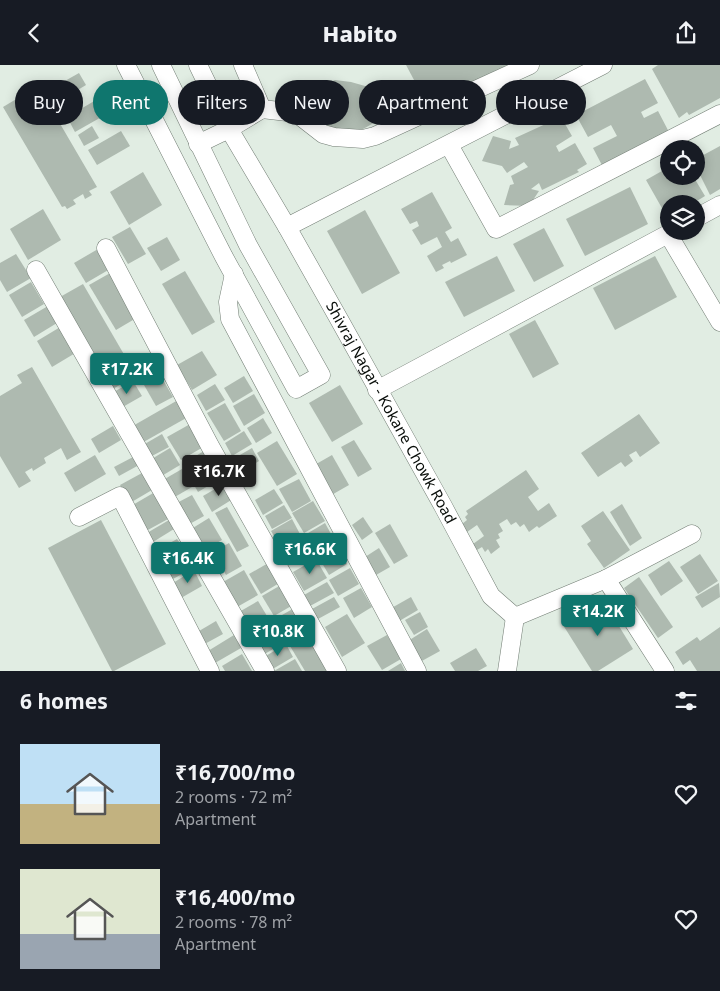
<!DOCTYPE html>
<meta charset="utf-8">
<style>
:root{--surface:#171b24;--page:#20242c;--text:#f1f3f6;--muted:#9ea1a6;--accent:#0f766e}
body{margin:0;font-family:"Noto Sans",sans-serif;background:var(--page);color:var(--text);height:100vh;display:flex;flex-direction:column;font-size:19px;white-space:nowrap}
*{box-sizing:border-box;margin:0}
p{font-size:16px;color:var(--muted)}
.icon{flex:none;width:28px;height:28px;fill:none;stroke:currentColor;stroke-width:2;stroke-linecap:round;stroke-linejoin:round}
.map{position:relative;height:606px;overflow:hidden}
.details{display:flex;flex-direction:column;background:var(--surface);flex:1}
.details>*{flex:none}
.hud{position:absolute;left:15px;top:15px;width:690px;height:45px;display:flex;gap:10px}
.fabs{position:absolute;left:660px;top:75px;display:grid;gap:10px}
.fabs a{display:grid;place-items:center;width:45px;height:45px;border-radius:50%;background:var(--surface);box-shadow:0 2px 12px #0003;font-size:25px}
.price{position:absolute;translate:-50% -42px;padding:0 11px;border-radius:5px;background:var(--accent);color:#fff;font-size:16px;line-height:32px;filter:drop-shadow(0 1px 2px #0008)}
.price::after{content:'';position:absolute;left:50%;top:30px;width:15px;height:11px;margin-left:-8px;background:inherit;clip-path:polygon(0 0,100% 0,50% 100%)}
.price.on{background:#222;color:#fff}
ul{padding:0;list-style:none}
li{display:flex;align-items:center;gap:15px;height:125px;padding:0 20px}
li span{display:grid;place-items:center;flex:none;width:140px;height:100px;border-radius:0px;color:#555}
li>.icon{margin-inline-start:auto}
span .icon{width:60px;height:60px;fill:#fffc;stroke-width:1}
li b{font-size:21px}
h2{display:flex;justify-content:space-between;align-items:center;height:60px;padding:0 20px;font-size:21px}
.pill{padding:0 18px;border-radius:22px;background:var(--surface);box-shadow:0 2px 12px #0003;font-size:18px;line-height:45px}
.pill.on{background:var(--accent);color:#fff}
header{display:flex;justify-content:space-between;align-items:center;height:65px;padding:0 20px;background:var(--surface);font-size:22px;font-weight:800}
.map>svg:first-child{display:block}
</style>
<header><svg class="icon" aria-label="back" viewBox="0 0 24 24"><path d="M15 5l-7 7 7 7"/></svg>Habito<svg class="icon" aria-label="share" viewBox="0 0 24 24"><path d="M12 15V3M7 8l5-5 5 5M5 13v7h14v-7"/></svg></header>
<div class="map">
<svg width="720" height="606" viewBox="0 0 720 606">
<rect width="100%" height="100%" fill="#e1ede3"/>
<g fill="#aebab0">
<polygon points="406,0 508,0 429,43"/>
<polygon points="658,0 720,0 720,33 689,50 687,47 679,53 652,4"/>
<polygon points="79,8 86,20 56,38 49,25"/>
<polygon points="645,14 658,38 641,47 644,53 658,46 670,69 604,104 593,83 617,71 611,60 588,72 576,50"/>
<polygon points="335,15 351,17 365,21 373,27 377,34 378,40 378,50 372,59 363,64 346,67 336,67 310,51 306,42 306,35 310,29 315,23 321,20"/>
<polygon points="38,21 97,122 89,126 92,130 85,134 83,129 73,135 76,139 67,144 65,141 62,142 3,42"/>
<polygon points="76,29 83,41 67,50 60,39"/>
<polygon points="96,35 105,50 75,67 67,52"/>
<polygon points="561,52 572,71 556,81 559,87 575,78 587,99 577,105 579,107 542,125 539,118 531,124 539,126 529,141 504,140 510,120 514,119 511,111 528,102 524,97 507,108 502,101 482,96 493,71 511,76 509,84 519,80 515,73"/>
<polygon points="92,61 99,73 84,81 78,70"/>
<polygon points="121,66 130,81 97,100 88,85"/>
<polygon points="720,81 720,124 710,130 696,102 696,94"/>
<polygon points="669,102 669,111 693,111 705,131 692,139 669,139 669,152 667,152 646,115"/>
<polygon points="143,107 162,140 129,160 110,127"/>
<polygon points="630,122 648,159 585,191 566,154"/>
<polygon points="432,127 452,163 445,167 451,177 458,173 467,190 451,198 450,196 442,200 444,203 436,207 427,191 442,182 437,172 421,180 412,165 419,161 417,156 410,159 401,144"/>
<polygon points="43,144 61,175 28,195 10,164"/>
<polygon points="365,145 400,208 362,229 327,166"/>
<polygon points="130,162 146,189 128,199 112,172"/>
<polygon points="544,163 564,201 534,217 513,179"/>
<polygon points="167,172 180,195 161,206 147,183"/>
<polygon points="98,184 110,204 86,218 74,198"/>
<polygon points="16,189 31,213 7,227 0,215 0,198"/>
<polygon points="497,191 515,226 464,252 445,217"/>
<polygon points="655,191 677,232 615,265 593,223"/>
<polygon points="185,206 215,257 192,270 162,219"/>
<polygon points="112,207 138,252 116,265 89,220"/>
<polygon points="31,217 44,239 22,252 9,230"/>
<polygon points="83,219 136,310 113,324 60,232"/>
<polygon points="48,241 57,258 34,272 24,255"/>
<polygon points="535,255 559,299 533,313 509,269"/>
<polygon points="62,261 77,287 52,302 37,276"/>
<polygon points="202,286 217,310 192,325 177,300"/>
<polygon points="152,296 173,332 156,341 136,306"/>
<polygon points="32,302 81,387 67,395 61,383 44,393 46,398 33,406 32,403 25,407 31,416 19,423 0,391 0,331 22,318 17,310"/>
<polygon points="244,311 253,326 233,338 224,323"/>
<polygon points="133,316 142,331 121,343 112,328"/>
<polygon points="215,319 225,335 206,346 197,330"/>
<polygon points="340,320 363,359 332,377 309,338"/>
<polygon points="254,329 265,348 244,361 233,341"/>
<polygon points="178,335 188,352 140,379 131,362"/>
<polygon points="225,338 241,366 224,376 207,348"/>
<polygon points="639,349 660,378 640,392 636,386 629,390 633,396 625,402 621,397 598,412 581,388"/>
<polygon points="263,353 272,368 256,378 247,363"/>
<polygon points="192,358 205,381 181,395 167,372"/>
<polygon points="113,361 121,375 99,388 91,374"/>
<polygon points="244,366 252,379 232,391 225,378"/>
<polygon points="162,369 169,382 150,392 143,380"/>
<polygon points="354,375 372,404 358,412 341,382"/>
<polygon points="277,376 297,409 277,421 257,388"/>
<polygon points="170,383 180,400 160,412 150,395"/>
<polygon points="252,383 259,396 240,407 233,394"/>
<polygon points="204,386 220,414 198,427 182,399"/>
<polygon points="95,390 106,409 75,427 64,408"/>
<polygon points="332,390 349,420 328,432 311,402"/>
<polygon points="135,391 139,400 119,411 114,402"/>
<polygon points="182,404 192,422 173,433 163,415"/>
<polygon points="526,405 539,424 528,432 538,446 549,438 557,451 539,463 537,461 529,467 524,459 520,462 516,457 511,460 507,454 499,459 503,466 498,469 500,473 496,475 500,482 491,489 488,484 485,487 482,482 477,485 473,479 484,471 477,460 467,467 462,459 467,455 465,452 468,449 466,446"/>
<polygon points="142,408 152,425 130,438 120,420"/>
<polygon points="299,414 311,436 292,447 279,424"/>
<polygon points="227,417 236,432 212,447 203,431"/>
<polygon points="274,424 283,438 263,450 255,435"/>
<polygon points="155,427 168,454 146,466 131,441"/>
<polygon points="192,430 204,451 186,461 173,440"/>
<polygon points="313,436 325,456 304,468 292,448"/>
<polygon points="622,439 642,473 630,481 610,447"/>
<polygon points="284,440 292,453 272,464 265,451"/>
<polygon points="227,442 249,481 237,487 215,448"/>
<polygon points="603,446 630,485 604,503 587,479 591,476 581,461"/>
<polygon points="363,452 373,467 362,475 352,460"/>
<polygon points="209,453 222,475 201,487 188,466"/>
<polygon points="292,454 300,469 280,481 271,466"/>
<polygon points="101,455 166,579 114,606 112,606 48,483"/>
<polygon points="169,455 174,464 153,477 147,468"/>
<polygon points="325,458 336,478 314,490 303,471"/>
<polygon points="390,459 408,491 394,499 375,468"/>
<polygon points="301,472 309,487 290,498 281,483"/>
<polygon points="177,474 183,482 162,494 157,485"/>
<polygon points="229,478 242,501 226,510 213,487"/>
<polygon points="337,482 347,499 329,510 319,493"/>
<polygon points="379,483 390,502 376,510 365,492"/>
<polygon points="700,489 718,516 698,529 680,502"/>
<polygon points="316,494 327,513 304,526 293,507"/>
<polygon points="186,496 191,504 173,514 168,506"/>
<polygon points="669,496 683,516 661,531 648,510"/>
<polygon points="270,497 281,517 261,529 249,509"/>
<polygon points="350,503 359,519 338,531 329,515"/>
<polygon points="194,505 202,521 181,533 173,518"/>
<polygon points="244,505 258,530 237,542 223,517"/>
<polygon points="639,512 673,562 658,573 624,523"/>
<polygon points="327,517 334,528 310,541 304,530"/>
<polygon points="719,518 720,532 702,543 695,532"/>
<polygon points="281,520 293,540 274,551 262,531"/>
<polygon points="361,523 372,542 354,553 343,533"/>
<polygon points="334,532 340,542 318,554 312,544"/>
<polygon points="411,532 418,545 396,558 388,545"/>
<polygon points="603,535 633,584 598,606 592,606 563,560"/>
<polygon points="258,536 267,551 248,561 239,547"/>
<polygon points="296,542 309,564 288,576 275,554"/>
<polygon points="420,547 428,562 414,570 405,555"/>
<polygon points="347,549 365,578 342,592 325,562"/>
<polygon points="269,555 275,564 256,575 250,566"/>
<polygon points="216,556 223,569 201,581 194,569"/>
<polygon points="720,562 720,606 697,606 690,595 683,600 675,587 697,572 700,576"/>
<polygon points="427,564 440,586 420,597 408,576"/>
<polygon points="278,565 285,577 263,590 255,578"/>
<polygon points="312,568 328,606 305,606 290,581"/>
<polygon points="234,570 241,583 215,598 208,586"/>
<polygon points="387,570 401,594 382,605 367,581"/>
<polygon points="286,579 293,592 271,605 264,592"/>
<polygon points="476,583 487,601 478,606 455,606 450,598"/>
<polygon points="242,589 252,606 225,606 222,601"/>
<polygon points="295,594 302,606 274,606"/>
<polygon points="401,598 405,606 388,606"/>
</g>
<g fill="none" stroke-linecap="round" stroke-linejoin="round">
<defs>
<g id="minor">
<polyline points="126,0 224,192 296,324 321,310 248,180 161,0"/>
<polyline points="198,0 229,64 262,44"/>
<polyline points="243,0 262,44 296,48 323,69 334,72 363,74 375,71 530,0"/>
<path id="s1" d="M198 79 229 64 287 162 340 256 443 441 491 531 515 552 606 514 665 606"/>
<polyline points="449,80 496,164 720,49"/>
<polyline points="696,153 720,140"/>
<polyline points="287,162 603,0"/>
<polyline points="106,183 210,381 337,606"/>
<polyline points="36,205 265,606"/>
<polyline points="234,209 228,237 230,254 417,606"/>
<polyline points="377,325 668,169 720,257"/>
<polyline points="79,452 120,431 210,606"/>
<polyline points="606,514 692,469"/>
<polyline points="507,606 515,552"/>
</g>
</defs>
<use href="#minor" stroke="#737e75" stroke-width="19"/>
<use href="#minor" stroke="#fff" stroke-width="18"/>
</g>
<g text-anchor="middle" stroke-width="4.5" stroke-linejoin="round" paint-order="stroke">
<g font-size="15" fill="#080d09" stroke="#e1ede3">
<text dy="5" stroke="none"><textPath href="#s1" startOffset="361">Shivraj Nagar - Kokane Chowk Road</textPath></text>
</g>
</g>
</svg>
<div class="fabs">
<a><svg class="icon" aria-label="locate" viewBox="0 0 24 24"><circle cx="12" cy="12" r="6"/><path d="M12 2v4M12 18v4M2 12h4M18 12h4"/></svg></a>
<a><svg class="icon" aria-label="layers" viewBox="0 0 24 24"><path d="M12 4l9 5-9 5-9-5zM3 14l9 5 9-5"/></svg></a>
</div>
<b class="price" style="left:127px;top:330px">₹17.2K</b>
<b class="price on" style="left:219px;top:432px">₹16.7K</b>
<b class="price" style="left:310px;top:510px">₹16.6K</b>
<b class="price" style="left:188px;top:519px">₹16.4K</b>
<b class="price" style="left:598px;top:572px">₹14.2K</b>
<b class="price" style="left:278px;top:592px">₹10.8K</b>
<div class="hud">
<a class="pill">Buy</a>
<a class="pill on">Rent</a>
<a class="pill">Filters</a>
<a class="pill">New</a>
<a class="pill">Apartment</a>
<a class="pill">House</a>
</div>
</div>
<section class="details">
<h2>6 homes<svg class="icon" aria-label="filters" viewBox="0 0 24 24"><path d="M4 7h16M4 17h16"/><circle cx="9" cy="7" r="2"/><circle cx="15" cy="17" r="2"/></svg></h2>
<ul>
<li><span style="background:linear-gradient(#bfe0f5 60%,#c2b280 0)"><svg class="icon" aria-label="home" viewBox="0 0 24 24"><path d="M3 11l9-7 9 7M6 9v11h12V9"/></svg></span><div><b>₹16,700/mo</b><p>2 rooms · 72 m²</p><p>Apartment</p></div><svg class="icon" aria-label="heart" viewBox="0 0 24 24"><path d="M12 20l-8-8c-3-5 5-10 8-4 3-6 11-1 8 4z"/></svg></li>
<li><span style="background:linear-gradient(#dfe7d0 65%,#9aa5b1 0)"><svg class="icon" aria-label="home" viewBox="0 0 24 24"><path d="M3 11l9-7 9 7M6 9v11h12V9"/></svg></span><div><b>₹16,400/mo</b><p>2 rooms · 78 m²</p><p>Apartment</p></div><svg class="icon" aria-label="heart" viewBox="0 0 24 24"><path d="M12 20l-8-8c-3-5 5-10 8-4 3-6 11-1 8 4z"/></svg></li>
</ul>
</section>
